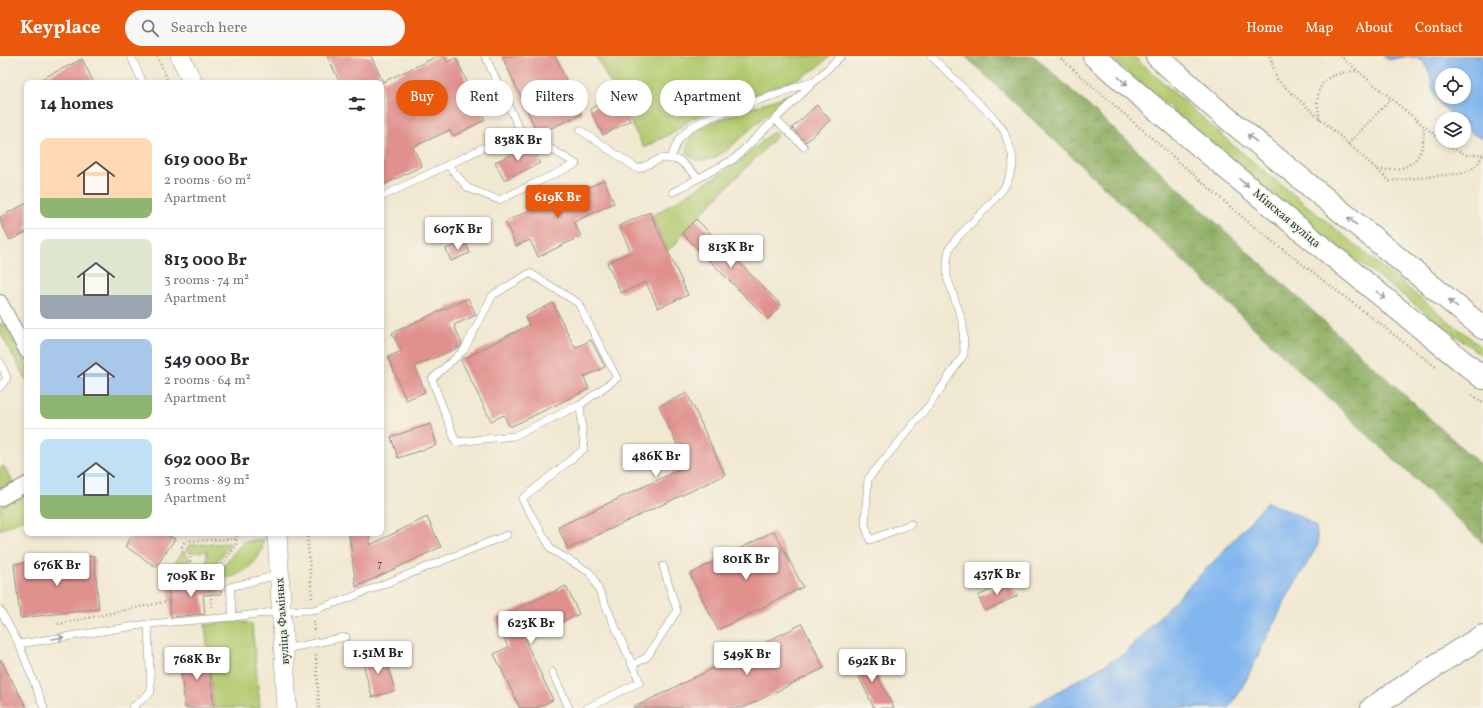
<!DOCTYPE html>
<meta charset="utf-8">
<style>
:root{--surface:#fff;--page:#f7f7f7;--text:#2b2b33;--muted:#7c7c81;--line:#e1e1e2;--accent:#ea580c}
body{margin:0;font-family:Vollkorn,serif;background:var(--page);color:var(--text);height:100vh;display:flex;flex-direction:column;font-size:15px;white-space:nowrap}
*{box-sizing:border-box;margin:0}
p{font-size:13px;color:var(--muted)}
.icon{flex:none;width:22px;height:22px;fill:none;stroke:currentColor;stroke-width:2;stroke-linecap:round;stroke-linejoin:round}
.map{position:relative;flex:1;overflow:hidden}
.sheet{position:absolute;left:24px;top:24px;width:360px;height:456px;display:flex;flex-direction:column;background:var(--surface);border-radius:8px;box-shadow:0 2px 6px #0003}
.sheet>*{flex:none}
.hud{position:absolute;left:396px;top:24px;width:380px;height:36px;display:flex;gap:8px}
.tools{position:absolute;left:1435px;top:12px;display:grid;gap:8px}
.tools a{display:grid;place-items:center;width:36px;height:36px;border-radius:50%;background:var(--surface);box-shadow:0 2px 6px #0003;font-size:20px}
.price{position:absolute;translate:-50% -34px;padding:0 9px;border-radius:4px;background:#fff;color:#222;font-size:13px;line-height:26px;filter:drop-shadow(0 1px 2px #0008)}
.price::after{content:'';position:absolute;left:50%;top:24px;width:12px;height:9px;margin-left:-6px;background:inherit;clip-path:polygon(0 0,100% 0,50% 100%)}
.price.on{background:var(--accent);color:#fff}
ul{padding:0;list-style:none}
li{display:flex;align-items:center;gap:12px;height:100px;padding:0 16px}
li+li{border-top:1px solid var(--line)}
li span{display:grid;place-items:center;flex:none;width:112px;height:80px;border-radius:8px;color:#555}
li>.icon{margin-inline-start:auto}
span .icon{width:48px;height:48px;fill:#fffc;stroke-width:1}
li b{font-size:17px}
h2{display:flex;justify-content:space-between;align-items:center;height:48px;padding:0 16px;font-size:17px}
.pill{padding:0 14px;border-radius:18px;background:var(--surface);box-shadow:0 2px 6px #0003;font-size:14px;line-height:36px}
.pill.on{background:var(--accent);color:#fff}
header{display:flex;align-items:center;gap:24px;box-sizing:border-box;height:56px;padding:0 20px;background:var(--accent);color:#fff}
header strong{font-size:19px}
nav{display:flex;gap:22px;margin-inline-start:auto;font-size:14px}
.search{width:280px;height:36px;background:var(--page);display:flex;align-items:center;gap:10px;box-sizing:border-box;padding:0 14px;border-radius:22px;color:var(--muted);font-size:15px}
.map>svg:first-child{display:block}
</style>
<header>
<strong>Keyplace</strong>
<div class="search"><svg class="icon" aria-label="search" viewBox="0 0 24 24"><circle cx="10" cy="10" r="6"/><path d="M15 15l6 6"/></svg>Search here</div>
<nav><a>Home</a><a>Map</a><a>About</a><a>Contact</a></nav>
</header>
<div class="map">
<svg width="1483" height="652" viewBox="0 0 1483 652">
<defs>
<pattern id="forest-crowns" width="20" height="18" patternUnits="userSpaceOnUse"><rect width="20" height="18" fill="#8eae62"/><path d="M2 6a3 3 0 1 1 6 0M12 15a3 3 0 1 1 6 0" fill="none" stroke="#738f52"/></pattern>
</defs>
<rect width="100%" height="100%" fill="#f7f3e8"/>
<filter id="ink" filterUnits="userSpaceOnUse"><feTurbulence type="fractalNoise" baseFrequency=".025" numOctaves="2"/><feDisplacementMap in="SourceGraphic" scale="8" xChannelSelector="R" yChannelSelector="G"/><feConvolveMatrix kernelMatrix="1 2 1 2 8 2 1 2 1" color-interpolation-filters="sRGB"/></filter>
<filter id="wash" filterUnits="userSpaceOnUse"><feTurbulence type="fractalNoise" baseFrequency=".012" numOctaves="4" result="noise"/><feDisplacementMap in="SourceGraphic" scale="16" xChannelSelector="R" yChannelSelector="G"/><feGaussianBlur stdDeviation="0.9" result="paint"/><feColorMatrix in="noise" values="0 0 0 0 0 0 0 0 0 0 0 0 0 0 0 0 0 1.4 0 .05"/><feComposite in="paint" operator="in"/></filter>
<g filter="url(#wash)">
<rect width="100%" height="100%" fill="#f1e8d1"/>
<g fill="#b3ca6f" stroke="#698452">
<polygon points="596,0 830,0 818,11 801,21 691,63 677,74 644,92"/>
<polygon points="1109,0 1133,0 1235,91 1447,264 1483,292 1483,300 1294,157"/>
<path d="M790 38 727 94 713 103 704 104H695L688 99C686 85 690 78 702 70Z"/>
<polygon points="773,76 777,80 682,177 676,188 668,194 652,160 735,109"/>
<polygon points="4,267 27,308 27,325 0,276 0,268"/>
<polygon points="4,410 13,426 0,433 0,412"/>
<polygon points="27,436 27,461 0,474 0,451"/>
<path d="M263 483C264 501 248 516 231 521 225 522 218 523 212 523L243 486Z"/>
<polygon points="231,487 211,513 206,511 207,495 194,497 186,493 189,489"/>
<polygon points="183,495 189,502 188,512 194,516 194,526 168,526 169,521 166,520"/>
<polygon points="240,565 252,568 260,651 258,652 214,652 205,569"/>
</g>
<polygon fill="url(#forest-crowns)" stroke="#56764b" points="965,0 1034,0 1483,411 1483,487"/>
<g fill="#82b6ef" stroke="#507a92" fill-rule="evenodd">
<path d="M1383 0H1483V82L1474 79 1464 69V63H1457L1440 48 1435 39 1432 31 1430 17 1423 5 1409 0 1389 4ZM1442 19H1464V41H1442Z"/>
<polygon points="1267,446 1300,460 1316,471 1318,489 1288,539 1242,632 1229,652 1029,652 1124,598 1188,531 1221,498"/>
</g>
<g id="blocks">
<g fill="#e0908d">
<polygon points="327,0 371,0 383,26 438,0 444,0 447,6 456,2 485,64 453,80 450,74 413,91 422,110 381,130 382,27 340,27"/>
<polygon points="502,0 555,0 582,58 538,78"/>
<polygon points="82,3 94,27 33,27"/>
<polygon points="617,39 630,65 603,79 590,53"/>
<polygon points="817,49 830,64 806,86 792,72"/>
<polygon points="532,89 540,107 504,124 495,106"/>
<polygon points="604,124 614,147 574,166 581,180 538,201 530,184 516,190 505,166 559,140 561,144"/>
<polygon points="27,147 27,176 10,184 0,165 0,161"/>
<polygon points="650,156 688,239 658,252 646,226 621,237 607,207 631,196 619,170"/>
<polygon points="696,163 781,249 768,263 682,177"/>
<polygon points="465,185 470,197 451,205 446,193"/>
<polygon points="468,242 476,259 454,269 462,288 460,291 415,310 425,336 406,344 388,301 401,295 392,277"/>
<polygon points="553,247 575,292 591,284 605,311 584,321 589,333 510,371 504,359 491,365 461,304 529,269 525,261"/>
<polygon points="687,337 725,419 568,493 558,471 687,410 659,350"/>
<polygon points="430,368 437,389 398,402 391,381"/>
<polygon points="427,461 441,491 356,531 349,477 369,477 370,489"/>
<polygon points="774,475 803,531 718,574 690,518"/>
<polygon points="134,477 163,477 175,483 156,511 125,490"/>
<polygon points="94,500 99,553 20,562 14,508"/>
<polygon points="220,524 221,538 203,539 205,558 171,561 168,530 196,528 196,526"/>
<polygon points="1009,525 1017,540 985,555 978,540"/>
<polygon points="566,530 579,558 525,584 553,644 536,652 520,652 494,598 508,591 495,563"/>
<polygon points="802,568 824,612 743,652 633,652"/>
<polygon points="208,596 214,652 185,652 179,599"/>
<polygon points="384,597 395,635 372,641 362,603"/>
<polygon points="866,597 894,652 874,652 851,604"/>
<polygon points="0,603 27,652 0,652"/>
</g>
</g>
</g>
<g filter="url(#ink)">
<use href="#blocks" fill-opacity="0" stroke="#889282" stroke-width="1"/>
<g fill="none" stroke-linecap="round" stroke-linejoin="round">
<defs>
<g id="lane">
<polyline points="131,0 143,27"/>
<polyline points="775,63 804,91"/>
<polyline points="580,74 638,113 662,102 679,104 699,122"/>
<polyline points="670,103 679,83 691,71 709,62 811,26"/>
<polyline points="448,109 468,132 499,144 576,108 520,74"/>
<polyline points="673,136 734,103 841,0"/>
<polyline points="381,141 520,74 485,0"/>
<polyline points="0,306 7,322 0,331"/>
<polyline points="580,349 514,380 456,386 432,323 464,294 493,239 530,217 578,247 617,322 580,349 584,393 522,443 552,494 589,516 593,521 640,626 587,652"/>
<polyline points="911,468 870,484 865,468 868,423 931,347 964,298 963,267 947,221 947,206 949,193 957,182 992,146 1004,132 1009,122 1013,110 1012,98 1004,75 995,63 931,0"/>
<polyline points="278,519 230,531 233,561 282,555 313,554 344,544 507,479"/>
<polyline points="0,554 19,588 44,652"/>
<polyline points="19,588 148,568 233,561"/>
<polyline points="284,593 346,581"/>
<polyline points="632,609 647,601 677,555 663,510"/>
<polyline points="552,616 569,652"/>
<polyline points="132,652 151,636 148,568"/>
</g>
<g id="street">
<polyline points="0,246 27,296"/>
<polyline points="0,443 27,428"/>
</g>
<g id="secondary">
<polyline points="180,0 193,27"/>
<polyline points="277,477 287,652"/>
</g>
<g id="primary">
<path d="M1094 0C1221 110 1352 216 1483 322"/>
<polyline points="1157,0 1215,52 1483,272"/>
<polyline points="1372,652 1447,602 1483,580"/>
</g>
</defs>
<use href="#lane" stroke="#889282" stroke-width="8"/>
<use href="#street" stroke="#889282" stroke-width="16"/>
<use href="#secondary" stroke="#889282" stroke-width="20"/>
<use href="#primary" stroke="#889282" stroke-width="24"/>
<g stroke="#889282" stroke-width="2.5" stroke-dasharray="1 3" stroke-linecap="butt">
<polyline points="157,0 169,27"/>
<polyline points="1058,0 1249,167 1437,312"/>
<path d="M1270 0 1277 23 1288 34 1390 125 1463 117C1474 113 1478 109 1483 98"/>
<polyline points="1340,0 1442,85"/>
<path d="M1320 63C1312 29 1324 17 1357 15"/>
<polyline points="1442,85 1450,91 1467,99 1483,98"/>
<polyline points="1348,88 1392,42"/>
<path d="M1378 114C1411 115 1424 105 1424 71"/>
<polyline points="1472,339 1483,347"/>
<polyline points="307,477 312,542"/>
<polyline points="211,522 190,510 190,499 181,492 185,485 237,483"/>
<polyline points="212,551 209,524 236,490 237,477"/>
<polyline points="314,565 314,576"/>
<polyline points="58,568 169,545"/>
<polyline points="316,599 319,652"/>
</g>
<use href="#lane" stroke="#fff" stroke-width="7"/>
<use href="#street" stroke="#fff" stroke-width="14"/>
<use href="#secondary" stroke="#fff" stroke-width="19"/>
<use href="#primary" stroke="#fff" stroke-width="22"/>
</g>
<defs><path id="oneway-shaft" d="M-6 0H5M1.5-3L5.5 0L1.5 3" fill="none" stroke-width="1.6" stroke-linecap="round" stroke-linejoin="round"/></defs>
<g stroke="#8f9e9a">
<use href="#oneway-shaft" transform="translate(1123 25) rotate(41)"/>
<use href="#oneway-shaft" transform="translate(1252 82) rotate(-140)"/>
<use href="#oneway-shaft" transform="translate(1244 127) rotate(40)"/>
<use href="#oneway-shaft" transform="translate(1352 165) rotate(-140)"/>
<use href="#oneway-shaft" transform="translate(1381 239) rotate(39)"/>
<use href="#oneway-shaft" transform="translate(1453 248) rotate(-141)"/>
<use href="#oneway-shaft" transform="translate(58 582) rotate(-9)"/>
</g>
</g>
<g text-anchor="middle" stroke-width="3.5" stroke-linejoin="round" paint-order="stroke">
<g font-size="10" fill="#4f524a">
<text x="380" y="511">7</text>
</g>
<g font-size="12" fill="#1f3d34" stroke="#f7f3e8">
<text transform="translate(1287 162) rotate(40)" y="4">Мінская вуліца</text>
<text transform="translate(282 565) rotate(-94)" y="4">вуліца Фаміных</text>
</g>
</g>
</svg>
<div class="tools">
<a><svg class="icon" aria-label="locate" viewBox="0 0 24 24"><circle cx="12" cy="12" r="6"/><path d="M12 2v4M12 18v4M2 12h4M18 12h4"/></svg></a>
<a><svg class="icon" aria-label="layers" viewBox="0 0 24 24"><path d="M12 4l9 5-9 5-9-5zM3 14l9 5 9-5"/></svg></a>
</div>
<b class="price" style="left:518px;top:106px">838K Br</b>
<b class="price on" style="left:558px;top:163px">619K Br</b>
<b class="price" style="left:458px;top:195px">607K Br</b>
<b class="price" style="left:731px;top:213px">813K Br</b>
<b class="price" style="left:656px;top:422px">486K Br</b>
<b class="price" style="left:746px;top:525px">801K Br</b>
<b class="price" style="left:57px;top:531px">676K Br</b>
<b class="price" style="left:997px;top:540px">437K Br</b>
<b class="price" style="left:191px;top:542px">709K Br</b>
<b class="price" style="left:531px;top:589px">623K Br</b>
<b class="price" style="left:378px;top:619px">1.51M Br</b>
<b class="price" style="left:747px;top:620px">549K Br</b>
<b class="price" style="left:197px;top:625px">768K Br</b>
<b class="price" style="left:872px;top:627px">692K Br</b>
<div class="hud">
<a class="pill on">Buy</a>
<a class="pill">Rent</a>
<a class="pill">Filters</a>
<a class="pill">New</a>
<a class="pill">Apartment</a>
</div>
<section class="sheet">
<h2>14 homes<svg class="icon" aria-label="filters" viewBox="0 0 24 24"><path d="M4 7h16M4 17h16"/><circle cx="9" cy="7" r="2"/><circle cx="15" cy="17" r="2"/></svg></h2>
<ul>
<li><span style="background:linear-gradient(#ffd9b3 75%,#8fb573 0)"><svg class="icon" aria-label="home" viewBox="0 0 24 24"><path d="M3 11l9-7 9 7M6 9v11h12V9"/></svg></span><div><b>619 000 Br</b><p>2 rooms · 60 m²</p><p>Apartment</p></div></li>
<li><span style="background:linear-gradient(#dfe7d0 70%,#9aa5b1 0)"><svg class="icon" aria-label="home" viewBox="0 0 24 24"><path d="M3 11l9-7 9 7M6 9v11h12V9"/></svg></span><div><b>813 000 Br</b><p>3 rooms · 74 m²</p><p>Apartment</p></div></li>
<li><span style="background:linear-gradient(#a9c7e8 70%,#8fb573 0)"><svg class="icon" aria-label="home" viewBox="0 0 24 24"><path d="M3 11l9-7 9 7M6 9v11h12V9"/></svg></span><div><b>549 000 Br</b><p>2 rooms · 64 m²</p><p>Apartment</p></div></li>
<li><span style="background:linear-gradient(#bfe0f5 70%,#8fb573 0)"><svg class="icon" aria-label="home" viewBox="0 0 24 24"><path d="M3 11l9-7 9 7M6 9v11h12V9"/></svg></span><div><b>692 000 Br</b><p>3 rooms · 89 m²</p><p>Apartment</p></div></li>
</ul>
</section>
</div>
